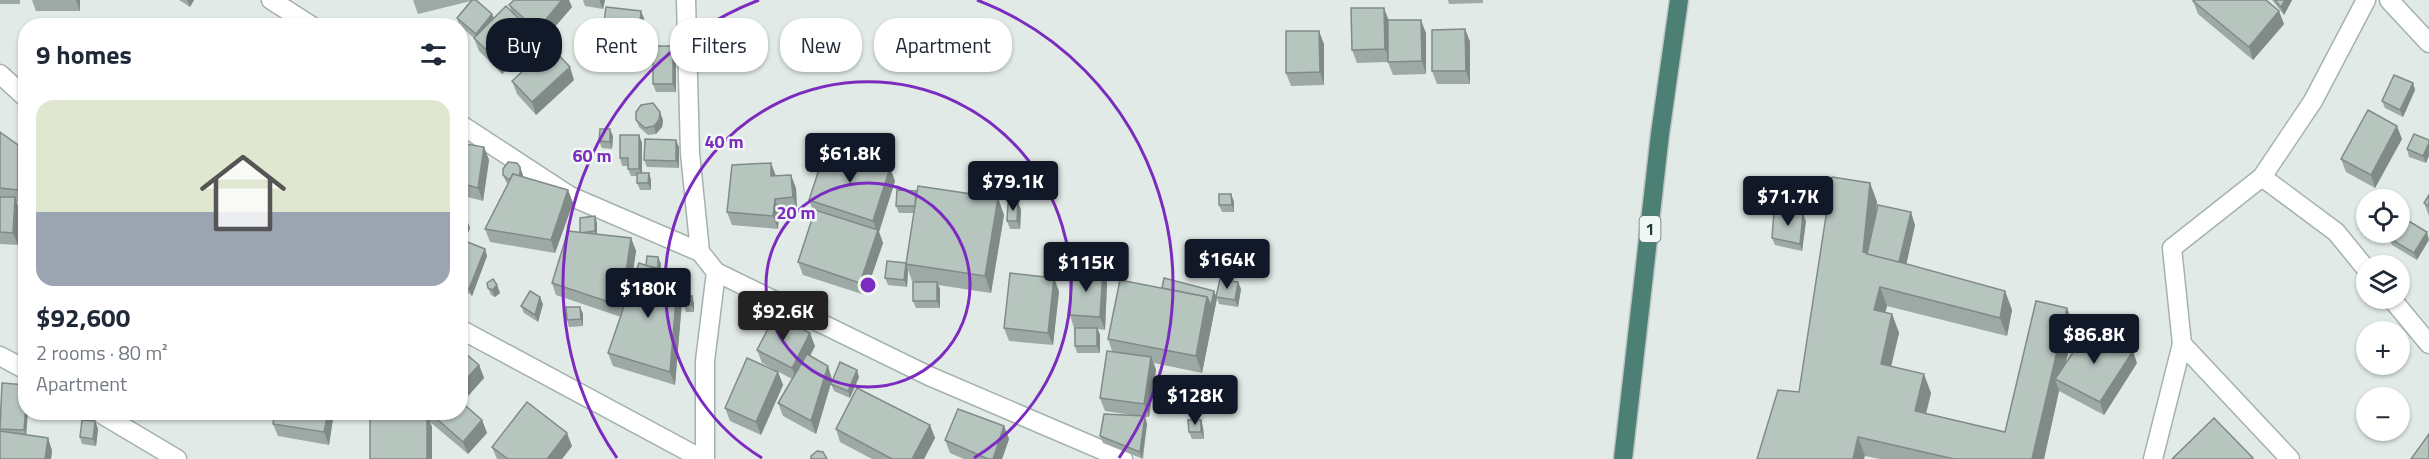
<!DOCTYPE html>
<meta charset="utf-8">
<style>
:root{--surface:#fff;--page:#f6f6f7;--text:#1f2937;--muted:#747a83;--line:#e0e1e3;--accent:#111827}
body{margin:0;font-family:"Titillium Web",sans-serif;background:var(--page);color:var(--text);height:100vh;display:flex;flex-direction:column;font-size:22px;white-space:nowrap}
*{box-sizing:border-box;margin:0}
p{font-size:20px;color:var(--muted)}
.icon{flex:none;width:33px;height:33px;fill:none;stroke:currentColor;stroke-width:2;stroke-linecap:round;stroke-linejoin:round}
.map{position:relative;flex:1;overflow:hidden}
.sheet{position:absolute;left:18px;top:18px;width:450px;height:402px;display:flex;flex-direction:column;background:var(--surface);border-radius:24px;box-shadow:0 2px 4px #0004}
.sheet>*{flex:none}
.top-card{position:absolute;left:486px;top:18px;width:570px;height:54px;display:flex;gap:12px}
.tools{position:absolute;left:2356px;top:189px;display:grid;gap:12px}
.tools a{display:grid;place-items:center;width:54px;height:54px;border-radius:50%;background:var(--surface);box-shadow:0 2px 4px #0004;font-size:30px}
.price{position:absolute;translate:-50% -51px;padding:0 14px;border-radius:6px;background:var(--accent);color:#fff;font-size:20px;line-height:39px;filter:drop-shadow(0 2px 3px #0008)}
.price::after{content:'';position:absolute;left:50%;top:36px;width:18px;height:14px;margin-left:-9px;background:inherit;clip-path:polygon(0 0,100% 0,50% 100%)}
.price.on{background:#222;color:#fff}
ul{padding:0;list-style:none}
li{display:grid;align-content:center;gap:12px;height:318px;padding:0 18px}
li+li{border-top:2px solid var(--line)}
li span{display:grid;place-items:center;height:186px;border-radius:18px;color:#555}
li>.icon{margin-inline-start:auto}
span .icon{width:108px;height:108px;fill:#fffc;stroke-width:1}
li b{font-size:26px}
h2{display:flex;justify-content:space-between;align-items:center;height:72px;padding:0 18px;font-size:26px}
.chip{padding:0 21px;border-radius:24px;background:var(--surface);box-shadow:0 2px 4px #0004;font-size:21px;line-height:54px}
.chip.on{background:var(--accent);color:#fff}
.map>svg:first-child{display:block}
</style>
<div class="map">
<svg width="2429" height="459" viewBox="0 0 2429 459">
<rect width="100%" height="100%" fill="#e1eae6"/>
<g fill="none" stroke-linecap="round" stroke-linejoin="round">
<defs>
<g id="minor">
<polyline points="271,0 312,26"/>
<polyline points="686,0 690,153 700,252"/>
<polyline points="2389,0 2429,43"/>
<polyline points="0,74 26,98"/>
<polyline points="460,124 570,196 700,252 716,272 929,376 1123,459"/>
<polyline points="2262,177 2336,232 2367,270"/>
<polyline points="2391,298 2429,344"/>
<polyline points="460,329 702,459"/>
<polyline points="0,356 26,370"/>
<polyline points="98,412 177,459"/>
<polyline points="705,459 705,361 716,272"/>
<polyline points="2153,459 2182,344"/>
<polyline points="2290,459 2182,344 2172,248 2262,177 2313,101 2366,0"/>
</g>
<polyline id="trunk" points="1623,459 1660,134 1679,0"/>
</defs>
<use href="#minor" stroke="#a4b2ad" stroke-width="21"/>
<use href="#trunk" stroke="#bdc4c2" stroke-width="21"/>
<use href="#minor" stroke="#fff" stroke-width="18"/>
<use href="#trunk" stroke="#4d8075" stroke-width="18"/>
</g>
<g fill="#9da9a4">
<rect x="0" y="0" width="20" height="4"/>
<polygon points="32,0 80,0 80,11 36,11"/>
<polygon points="179,0 194,0 190,7"/>
<polygon points="413,0 476,0 492,14 494,18 512,12 509,5 572,7 541,43 531,34 534,42 502,74 479,51 474,38 459,25 457,18 471,1 418,14"/>
<polygon points="583,0 605,0 603,9 585,6"/>
<polygon points="1448,0 1483,0 1483,3 1449,4"/>
<polygon points="2272,0 2292,0 2284,15"/>
<polygon points="2193,1 2284,24 2253,60 2198,14"/>
<polygon points="644,18 642,40 609,36 611,40 611,51 600,51 597,44 605,33 603,29"/>
<polygon points="1465,29 1470,42 1470,84 1437,84 1432,71"/>
<polygon points="1426,33 1426,74 1393,75 1388,62 1357,63 1352,50"/>
<polygon points="1324,44 1324,85 1291,86 1286,73"/>
<polygon points="673,46 676,53 676,92 656,92 653,84"/>
<polygon points="574,80 536,115 517,94 512,81"/>
<polygon points="2413,83 2415,90 2403,117 2385,108 2382,101"/>
<polygon points="636,120 663,120 662,127 656,134 648,135 639,127"/>
<polygon points="0,132 18,145 22,158 22,203 17,202 19,210 18,245 0,244"/>
<polygon points="639,135 642,143 642,173 649,173 651,180 651,190 640,190 637,183 637,176 631,176 628,169 628,166 622,166 620,158"/>
<polygon points="613,136 612,149 602,148 599,141"/>
<polygon points="2402,139 2375,188 2346,172 2341,159"/>
<polygon points="2429,140 2426,163 2409,157 2407,149"/>
<polygon points="460,143 484,147 489,160 483,201 460,195"/>
<polygon points="679,147 679,168 647,167 644,160"/>
<polygon points="890,168 895,181 879,232 883,243 865,295 803,275 798,262 814,213 809,200"/>
<polygon points="503,175 523,175 523,177 568,190 573,203 555,253 490,242 485,229 508,184 506,182"/>
<polygon points="1870,183 1877,202 1875,220 1915,225 1906,264 2005,291 2012,310 2007,336 1887,306 1885,312 1892,314 1899,333 1891,367 1931,393 1926,413 2005,432 2067,308 2074,327 2066,363 2137,363 2104,415 2059,391 2044,459 1880,459 1865,456 1799,392"/>
<polygon points="796,188 797,210 779,212 778,229 732,225 727,212"/>
<polygon points="917,193 998,198 1004,215 991,293 938,285 940,289 940,308 916,308 913,301 917,282 912,281 906,264 914,213 899,213 896,206"/>
<polygon points="1231,194 1234,202 1234,212 1222,212 1219,205"/>
<polygon points="2429,195 2429,216 2424,203"/>
<polygon points="1021,210 1020,229 1010,229 1007,221"/>
<polygon points="460,214 465,215 470,228 462,248 485,249 487,256 472,296 460,286"/>
<polygon points="595,216 597,223 597,235 631,238 636,251 630,291 646,266 658,257 661,264 660,270 683,289 675,385 613,366 608,353 621,317 556,295 552,283 580,233"/>
<polygon points="2402,217 2417,260 2392,245 2389,238"/>
<polygon points="1806,221 1802,251 1775,245 1772,238"/>
<polygon points="906,263 908,270 907,287 888,285 885,278"/>
<polygon points="1103,270 1107,283 1105,330 1098,329 1100,335 1100,353 1077,353 1075,346 1074,328 1070,315"/>
<polygon points="1238,282 1241,289 1238,307 1219,304 1217,298 1202,373 1154,363 1156,370 1149,417 1145,417 1147,424 1143,459 1103,443 1100,436 1138,416 1105,411 1100,398 1112,351 1108,339 1162,288 1214,291 1216,297"/>
<polygon points="497,285 500,293 495,297 491,295 488,288"/>
<polygon points="1059,291 1053,345 1009,341 1004,328"/>
<polygon points="694,303 694,312 686,312 684,305"/>
<polygon points="543,304 538,322 524,313 521,306"/>
<polygon points="580,307 583,314 583,326 569,327 567,320"/>
<polygon points="815,346 810,356 832,379 859,377 850,398 834,391 831,384 816,434 783,416 778,403 792,379 762,363 757,350"/>
<polygon points="460,349 479,365 484,378 462,403 482,420 487,433 468,454 430,422 432,427 419,412 460,412"/>
<polygon points="778,372 783,385 761,435 730,421 725,408"/>
<polygon points="1200,382 1211,383 1213,390 1212,394 1205,395"/>
<polygon points="2,383 26,435 48,438 52,451 51,459 0,459 0,415"/>
<polygon points="1191,397 1203,408 1201,411 1195,412"/>
<polygon points="249,412 271,412 270,420 250,417"/>
<polygon points="334,412 329,445 278,436 273,424"/>
<polygon points="95,421 98,429 96,446 82,444 80,437"/>
<polygon points="930,425 935,438 924,459 872,459 840,442 836,429"/>
<polygon points="1004,426 1009,439 1002,459 964,459 950,453 945,440"/>
<polygon points="1203,427 1204,439 1192,439 1189,432"/>
<polygon points="572,446 562,459 497,459 492,447"/>
</g>
<g fill="#808a86">
<polygon points="76,0 80,0 80,11"/>
<polygon points="187,0 194,0 190,7"/>
<polygon points="562,0 569,0 572,7 541,43 537,30"/>
<polygon points="600,0 605,0 603,9 600,2"/>
<polygon points="2285,0 2292,0 2284,15 2281,7"/>
<polygon points="1384,8 1389,21 1390,62 1385,49"/>
<polygon points="641,11 644,18 642,40 639,33"/>
<polygon points="2279,11 2284,24 2253,60 2249,47"/>
<polygon points="492,14 495,21 478,42 476,34"/>
<polygon points="1421,20 1426,33 1426,74 1422,61"/>
<polygon points="529,29 534,42 502,74 498,61"/>
<polygon points="1465,29 1470,42 1470,84 1466,71"/>
<polygon points="1319,31 1324,44 1324,85 1320,72"/>
<polygon points="608,33 611,40 611,51 608,44"/>
<polygon points="673,46 676,53 676,92 673,84"/>
<polygon points="570,67 574,80 536,115 532,102"/>
<polygon points="2413,83 2415,90 2403,117 2400,110"/>
<polygon points="660,112 663,120 662,127 656,134 654,126"/>
<polygon points="2397,126 2402,139 2375,188 2371,175"/>
<polygon points="610,129 613,136 612,149 610,142"/>
<polygon points="639,135 642,143 642,176 639,169"/>
<polygon points="676,140 679,147 679,168 676,161"/>
<polygon points="2429,143 2429,156 2426,163 2423,156"/>
<polygon points="18,145 22,158 22,203 18,190"/>
<polygon points="484,147 489,160 483,201 478,188"/>
<polygon points="771,163 776,176 771,176"/>
<polygon points="520,167 523,175 523,181 517,187"/>
<polygon points="890,168 895,181 879,232 883,243 865,295 860,283 877,232 873,221"/>
<polygon points="649,173 651,180 651,190 648,183"/>
<polygon points="791,175 796,188 797,210 793,197"/>
<polygon points="1870,183 1877,202 1871,256 1863,252"/>
<polygon points="568,190 573,203 555,253 551,240"/>
<polygon points="1231,194 1234,202 1234,212 1232,205"/>
<polygon points="15,197 19,210 18,245 13,233"/>
<polygon points="998,198 1004,215 991,293 985,276"/>
<polygon points="775,199 779,212 778,229 773,216"/>
<polygon points="1018,202 1021,210 1020,229 1017,221"/>
<polygon points="1911,212 1915,225 1904,275 1899,262"/>
<polygon points="1803,214 1806,221 1802,251 1800,244"/>
<polygon points="465,215 470,228 460,251 460,227"/>
<polygon points="595,216 597,223 597,238 595,231"/>
<polygon points="2427,232 2429,240 2417,260 2414,253"/>
<polygon points="631,238 636,251 626,319 621,306"/>
<polygon points="485,249 487,256 472,296 469,289"/>
<polygon points="658,257 661,264 660,275 658,268"/>
<polygon points="906,263 908,270 907,287 904,280"/>
<polygon points="1103,270 1107,283 1105,330 1100,317"/>
<polygon points="678,276 683,289 675,385 670,372"/>
<polygon points="1054,278 1059,291 1053,345 1048,333"/>
<polygon points="937,282 940,289 940,308 937,301"/>
<polygon points="1238,282 1241,289 1238,307 1235,300"/>
<polygon points="497,285 500,293 495,297 492,290"/>
<polygon points="1880,287 1887,306 1881,329 1874,310"/>
<polygon points="1214,291 1217,298 1202,373 1196,356 1207,297"/>
<polygon points="2005,291 2012,310 2007,336 2000,318"/>
<polygon points="692,296 694,303 694,312 692,305"/>
<polygon points="540,297 543,304 538,322 535,315"/>
<polygon points="580,307 583,314 583,326 581,319"/>
<polygon points="2067,308 2074,327 2061,382 2055,379 2059,391 2044,459 2032,459"/>
<polygon points="1892,314 1899,333 1887,383 1881,364"/>
<polygon points="1097,328 1100,335 1100,353 1097,346"/>
<polygon points="810,333 815,346 797,381 792,368"/>
<polygon points="2133,351 2137,363 2104,415 2100,402"/>
<polygon points="1151,357 1156,370 1149,417 1144,404"/>
<polygon points="479,365 484,378 460,405 460,386"/>
<polygon points="828,366 832,379 816,434 811,421"/>
<polygon points="857,370 859,377 850,398 848,391"/>
<polygon points="778,372 783,385 761,435 756,422"/>
<polygon points="1924,374 1931,393 1922,430 1915,411"/>
<polygon points="1211,383 1213,390 1212,394 1209,387"/>
<polygon points="1200,401 1203,408 1201,411 1198,404"/>
<polygon points="26,404 26,412 28,412 26,438 24,430"/>
<polygon points="267,412 271,412 270,420"/>
<polygon points="328,412 334,412 329,445 324,432"/>
<polygon points="427,414 432,427 432,459 427,459"/>
<polygon points="1145,416 1147,424 1142,459 1140,452"/>
<polygon points="482,420 487,433 468,454 463,442"/>
<polygon points="1201,420 1203,427 1204,439 1201,432"/>
<polygon points="95,421 98,429 96,446 93,439"/>
<polygon points="930,425 935,438 924,459 912,459"/>
<polygon points="1004,426 1009,439 1002,459 993,459"/>
<polygon points="567,433 572,446 562,459 547,459"/>
<polygon points="1858,437 1865,456 1864,459 1853,459"/>
<polygon points="48,438 52,451 51,459 45,459"/>
</g>
<g fill="#b7c5bf" stroke="#808a86" stroke-width="1.5">
<polygon points="472,0 476,0 492,14 476,34 457,18"/>
<polygon points="514,0 562,0 537,30 509,5"/>
<polygon points="2194,0 2266,0 2279,11 2249,47 2193,1"/>
<polygon points="2275,0 2285,0 2281,7"/>
<polygon points="506,6 529,29 498,61 474,38"/>
<polygon points="606,7 641,11 639,33 603,29"/>
<polygon points="1351,8 1384,8 1385,49 1352,50"/>
<polygon points="1388,20 1421,20 1422,61 1388,62"/>
<polygon points="1465,29 1466,71 1432,71 1432,30"/>
<polygon points="1286,31 1319,31 1320,72 1286,73"/>
<polygon points="598,33 608,33 608,44 597,44"/>
<polygon points="550,46 570,67 532,102 512,81"/>
<rect x="653" y="46" width="20" height="38"/>
<polygon points="2394,75 2413,83 2400,110 2382,101"/>
<polygon points="653,103 660,112 659,120 654,126 645,128 636,120 636,112 641,105"/>
<polygon points="2368,110 2397,126 2371,175 2341,159"/>
<polygon points="600,129 610,129 610,142 599,141"/>
<polygon points="0,132 18,145 18,190 0,188"/>
<polygon points="2414,134 2429,140 2429,143 2423,156 2407,149"/>
<polygon points="620,135 639,135 639,169 628,169 628,158 620,158"/>
<polygon points="645,139 676,140 676,161 644,160"/>
<polygon points="460,143 484,147 478,188 460,183"/>
<polygon points="826,148 890,168 873,221 809,200"/>
<polygon points="508,162 517,163 520,167 520,174 518,176 513,174 510,179 508,179 503,175 503,169"/>
<polygon points="771,163 771,176 791,175 793,197 775,199 773,216 727,212 732,165"/>
<polygon points="637,173 649,173 648,183 637,183"/>
<polygon points="513,174 568,190 551,240 485,229"/>
<polygon points="1832,177 1870,183 1863,252 2005,291 2000,318 1880,287 1874,310 1892,314 1881,364 1924,374 1915,411 2005,432 2036,301 2067,308 2032,459 1954,459 1858,437 1853,459 1757,459 1778,390 1799,392"/>
<polygon points="918,186 998,198 985,276 906,264"/>
<polygon points="897,190 916,191 915,206 896,206"/>
<polygon points="1219,194 1231,194 1232,205 1219,205"/>
<polygon points="2429,195 2429,206 2424,203"/>
<polygon points="0,197 15,197 13,233 0,232"/>
<polygon points="1018,202 1017,221 1007,221 1008,204"/>
<polygon points="1878,205 1911,212 1899,262 1867,254"/>
<polygon points="815,210 878,230 860,283 798,262"/>
<polygon points="1774,212 1803,214 1800,244 1772,238"/>
<polygon points="460,214 465,215 460,227"/>
<polygon points="595,216 595,231 580,233 580,218"/>
<polygon points="2402,217 2427,232 2414,253 2389,238 2393,232 2400,232 2400,221"/>
<polygon points="568,231 631,238 621,306 552,283"/>
<polygon points="465,241 485,249 469,289 460,282 460,251"/>
<polygon points="647,256 658,257 658,268 646,266"/>
<polygon points="887,261 906,263 904,280 885,278"/>
<polygon points="639,263 678,276 670,372 608,353"/>
<polygon points="1073,268 1103,270 1100,317 1070,315"/>
<polygon points="1010,273 1054,278 1048,333 1004,328"/>
<polygon points="1164,278 1214,291 1211,306 1207,297 1162,288"/>
<polygon points="493,279 497,285 492,290 488,288 487,283"/>
<polygon points="1220,279 1238,282 1235,300 1216,297"/>
<polygon points="1120,280 1207,297 1196,356 1108,339"/>
<rect x="913" y="282" width="24" height="19"/>
<polygon points="530,291 540,297 535,315 521,306"/>
<rect x="684" y="296" width="8" height="9"/>
<polygon points="566,307 580,307 581,319 567,320"/>
<polygon points="775,315 810,333 792,368 757,350"/>
<rect x="1075" y="328" width="22" height="18"/>
<polygon points="2089,329 2133,351 2100,402 2055,379"/>
<polygon points="460,349 479,365 460,386"/>
<polygon points="1107,351 1151,357 1144,404 1100,398"/>
<polygon points="807,354 828,366 811,421 778,403"/>
<polygon points="747,358 778,372 756,422 725,408"/>
<polygon points="840,362 857,370 848,391 831,384"/>
<polygon points="1207,378 1211,383 1209,387 1203,388 1200,382"/>
<polygon points="2,383 26,385 26,404 24,430 0,429"/>
<polygon points="857,388 930,425 912,459 892,459 836,429"/>
<polygon points="1198,396 1200,401 1198,404 1192,405 1191,397"/>
<polygon points="460,401 482,420 463,442 429,412 460,412"/>
<polygon points="527,402 567,433 547,459 508,459 492,447"/>
<polygon points="958,409 1004,426 993,459 988,459 945,440"/>
<polygon points="275,412 328,412 324,432 273,424"/>
<polygon points="427,414 427,459 370,459 370,415"/>
<polygon points="1104,414 1145,416 1140,452 1100,436"/>
<polygon points="2214,418 2253,458 2252,459 2172,459"/>
<polygon points="82,420 95,421 93,439 80,437"/>
<polygon points="1188,420 1201,420 1201,432 1189,432"/>
<polygon points="0,431 48,438 45,459 0,459"/>
<polygon points="2429,434 2429,459 2411,459"/>
<polygon points="817,451 823,452 827,459 811,459 811,456"/>
</g>
<g fill="none" stroke="#7b2cbf" stroke-width="3">
<circle cx="868" cy="285" r="102"/>
<path d="M762 458A203 203 0 1 1 974 458"/>
<path d="M617 458A305 305 0 0 1 759 0M977 0A305 305 0 0 1 1119 458"/>
</g>
<g text-anchor="middle" stroke-width="5" stroke-linejoin="round" paint-order="stroke">
<rect fill="#f1f7f4" stroke="#61736e" stroke-width="1.5" x="1639.5" y="216" width="21" height="26" rx="4.5"/>
<g font-size="16" font-weight="bold" fill="#233a34">
<text x="1650" y="235">1</text>
</g>
</g>
<circle cx="868" cy="285" r="9" fill="#7b2cbf" stroke="#f1f7f4" stroke-width="3"/>
<g font-size="18" text-anchor="middle" font-weight="bold" fill="#7b2cbf" stroke="#f1f7f4" stroke-width="5" stroke-linejoin="round" paint-order="stroke">
<text x="724" y="148">40 m</text>
<text x="592" y="162">60 m</text>
<text x="796" y="219">20 m</text>
</g>
</svg>
<div class="tools">
<a><svg class="icon" aria-label="locate" viewBox="0 0 24 24"><circle cx="12" cy="12" r="6"/><path d="M12 2v4M12 18v4M2 12h4M18 12h4"/></svg></a>
<a><svg class="icon" aria-label="layers" viewBox="0 0 24 24"><path d="M12 4l9 5-9 5-9-5zM3 14l9 5 9-5"/></svg></a>
<a>+</a>
<a>−</a>
</div>
<b class="price" style="left:850px;top:184px">$61.8K</b>
<b class="price" style="left:1013px;top:212px">$79.1K</b>
<b class="price" style="left:1788px;top:227px">$71.7K</b>
<b class="price" style="left:1227px;top:290px">$164K</b>
<b class="price" style="left:1086px;top:293px">$115K</b>
<b class="price" style="left:648px;top:319px">$180K</b>
<b class="price on" style="left:783px;top:342px">$92.6K</b>
<b class="price" style="left:2094px;top:365px">$86.8K</b>
<b class="price" style="left:1195px;top:426px">$128K</b>
<div class="top-card">
<a class="chip on">Buy</a>
<a class="chip">Rent</a>
<a class="chip">Filters</a>
<a class="chip">New</a>
<a class="chip">Apartment</a>
</div>
<section class="sheet">
<h2>9 homes<svg class="icon" aria-label="filters" viewBox="0 0 24 24"><path d="M4 7h16M4 17h16"/><circle cx="9" cy="7" r="2"/><circle cx="15" cy="17" r="2"/></svg></h2>
<ul>
<li><span style="background:linear-gradient(#dfe7d0 60%,#9aa5b1 0)"><svg class="icon" aria-label="home" viewBox="0 0 24 24"><path d="M3 11l9-7 9 7M6 9v11h12V9"/></svg></span><div><b>$92,600</b><p>2 rooms · 80 m²</p><p>Apartment</p></div></li>
</ul>
</section>
</div>
